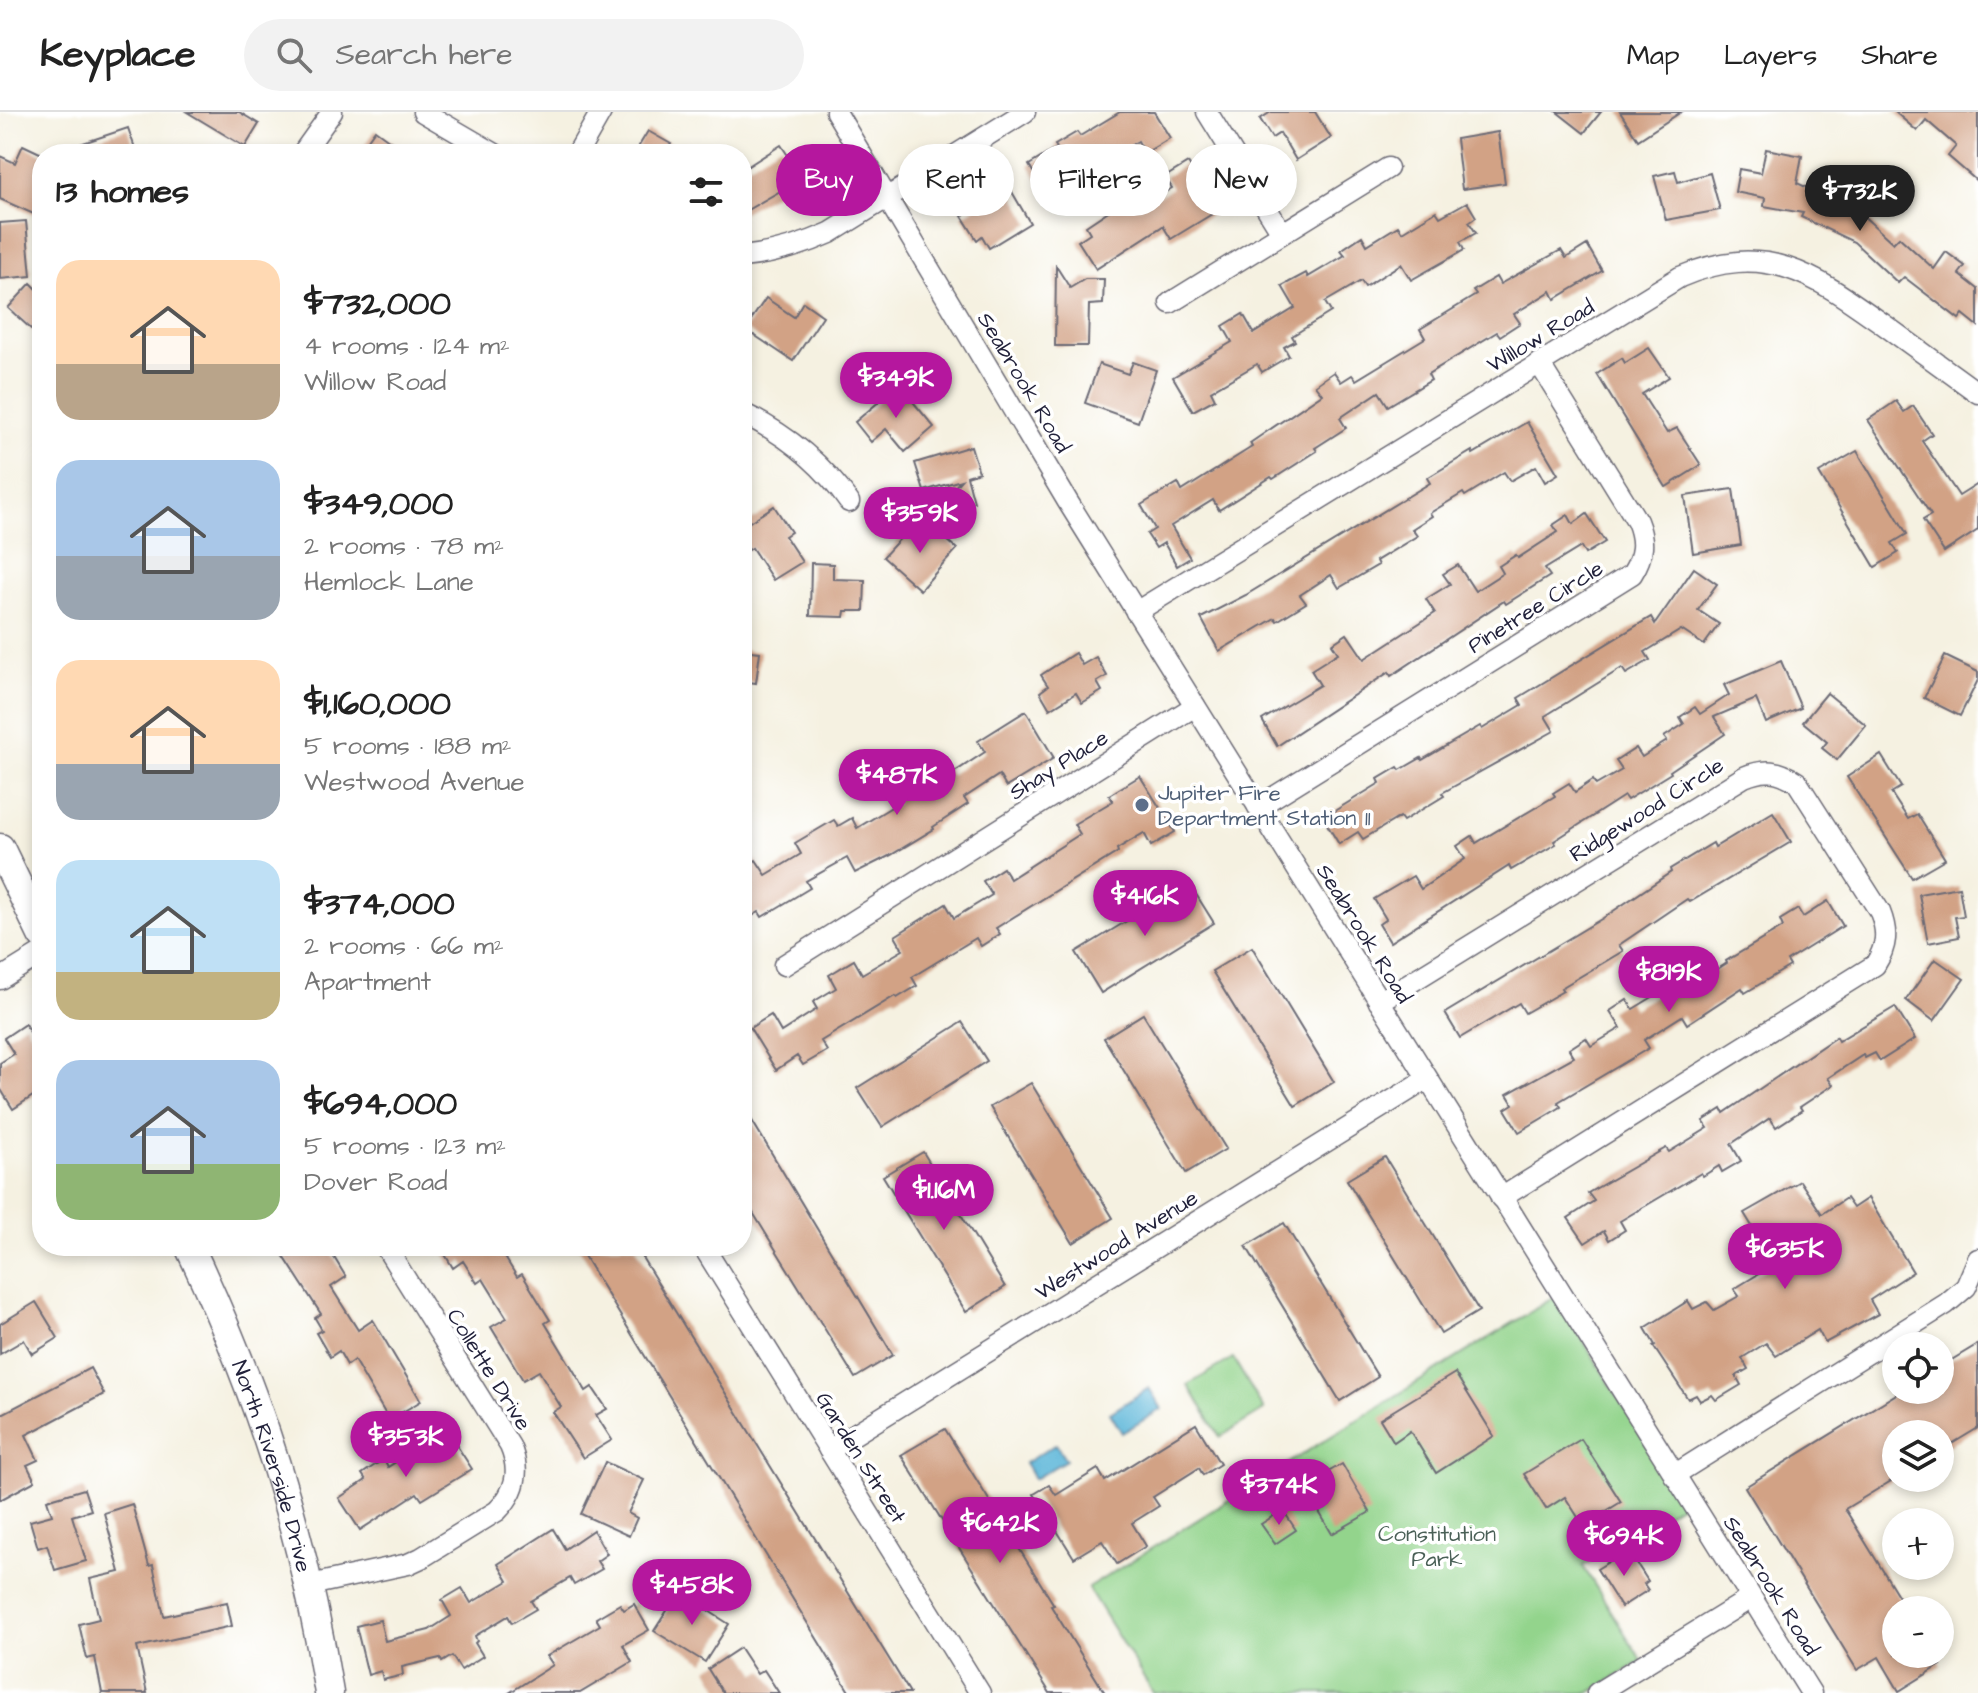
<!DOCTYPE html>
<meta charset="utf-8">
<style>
:root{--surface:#fff;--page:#f2f2f2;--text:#222;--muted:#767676;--line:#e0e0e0;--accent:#b5179e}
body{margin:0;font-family:"Architects Daughter",sans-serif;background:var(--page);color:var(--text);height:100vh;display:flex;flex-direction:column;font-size:30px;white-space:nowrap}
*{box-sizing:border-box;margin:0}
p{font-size:26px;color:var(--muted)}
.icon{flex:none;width:44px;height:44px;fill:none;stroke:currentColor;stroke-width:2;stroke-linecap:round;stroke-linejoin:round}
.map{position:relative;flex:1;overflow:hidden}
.sheet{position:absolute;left:32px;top:32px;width:720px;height:1112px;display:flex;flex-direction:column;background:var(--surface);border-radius:32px;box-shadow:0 4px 12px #0003}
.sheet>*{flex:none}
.banner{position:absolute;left:776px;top:32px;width:760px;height:72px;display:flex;gap:16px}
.controls{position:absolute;left:1882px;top:1220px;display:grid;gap:16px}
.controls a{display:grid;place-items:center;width:72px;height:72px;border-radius:50%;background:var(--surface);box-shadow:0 4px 12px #0003;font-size:40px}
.price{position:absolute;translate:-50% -68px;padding:0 18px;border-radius:28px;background:var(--accent);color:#fff;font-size:26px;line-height:52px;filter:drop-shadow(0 2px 4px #0008)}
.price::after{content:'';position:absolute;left:50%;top:48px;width:24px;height:18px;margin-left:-12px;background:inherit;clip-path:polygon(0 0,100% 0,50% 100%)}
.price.active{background:#222;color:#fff}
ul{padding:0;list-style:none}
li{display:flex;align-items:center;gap:24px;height:200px;padding:0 24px}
li span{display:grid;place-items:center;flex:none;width:224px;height:160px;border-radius:24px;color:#555}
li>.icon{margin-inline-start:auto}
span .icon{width:96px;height:96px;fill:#fffc;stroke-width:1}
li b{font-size:34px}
h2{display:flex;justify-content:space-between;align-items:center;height:96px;padding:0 24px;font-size:34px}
.chip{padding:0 28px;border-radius:36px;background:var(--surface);box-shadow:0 4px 12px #0003;font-size:28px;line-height:72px}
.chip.active{background:var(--accent);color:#fff}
header{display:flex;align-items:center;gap:48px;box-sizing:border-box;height:112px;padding:0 40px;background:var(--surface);border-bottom:2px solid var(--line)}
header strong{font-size:38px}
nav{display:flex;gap:44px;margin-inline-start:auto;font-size:28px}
.search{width:560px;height:72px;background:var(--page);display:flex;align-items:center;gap:20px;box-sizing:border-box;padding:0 28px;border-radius:44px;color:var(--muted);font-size:30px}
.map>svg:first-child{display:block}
</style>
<header>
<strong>Keyplace</strong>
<div class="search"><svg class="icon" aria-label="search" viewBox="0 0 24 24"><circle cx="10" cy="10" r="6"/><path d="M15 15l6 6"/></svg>Search here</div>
<nav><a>Map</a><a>Layers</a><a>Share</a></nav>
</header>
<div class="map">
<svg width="1978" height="1581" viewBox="0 0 1978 1581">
<rect width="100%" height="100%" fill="#fff"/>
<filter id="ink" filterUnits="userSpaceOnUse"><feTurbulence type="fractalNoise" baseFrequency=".0125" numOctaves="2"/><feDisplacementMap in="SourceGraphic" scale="16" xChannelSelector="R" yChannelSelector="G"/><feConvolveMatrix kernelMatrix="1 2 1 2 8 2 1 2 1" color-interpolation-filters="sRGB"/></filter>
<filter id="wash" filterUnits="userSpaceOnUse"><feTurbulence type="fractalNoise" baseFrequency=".006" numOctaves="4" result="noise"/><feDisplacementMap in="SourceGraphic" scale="32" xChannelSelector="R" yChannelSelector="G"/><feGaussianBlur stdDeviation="1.8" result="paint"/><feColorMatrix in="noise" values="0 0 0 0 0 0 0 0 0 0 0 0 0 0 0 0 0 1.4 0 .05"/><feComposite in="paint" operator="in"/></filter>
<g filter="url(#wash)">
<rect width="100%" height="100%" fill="#f5f1e1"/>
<g fill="#93d48c" stroke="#5a7b64" stroke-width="2">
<polygon points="1556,1184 1683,1391 1583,1454 1642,1549 1589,1581 1153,1581 1088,1476"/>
<polygon points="1233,1246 1264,1298 1220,1325 1188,1273"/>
</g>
<g fill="#5ab5d8" stroke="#3e6c8a" stroke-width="2">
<polygon points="1149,1276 1162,1297 1122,1321 1110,1301"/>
<polygon points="1056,1332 1066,1348 1034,1367 1025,1351"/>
</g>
<g id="blocks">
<g fill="#d2a285">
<polygon points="187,0 239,0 259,12 245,35"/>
<polygon points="1120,0 1154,0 1170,26 1145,41 1138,29 1097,53 1105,66 1081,80 1076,72 1050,88 1029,53 1057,36 1055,33 1077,20 1080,24"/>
<polygon points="1271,0 1315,0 1331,26 1296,48 1280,21 1272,26 1260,7"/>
<polygon points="1557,0 1601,0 1584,21"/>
<polygon points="1620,0 1681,0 1638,28"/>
<polygon points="1895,0 1978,0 1978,70 1948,44 1956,34 1926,8 1917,19"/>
<polygon points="128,16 137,42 59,42 59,39"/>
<polygon points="375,18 408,42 358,42"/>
<polygon points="648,19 671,32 664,42 634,42"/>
<polygon points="1498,20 1505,71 1462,77 1456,27"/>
<polygon points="23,33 42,42 42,95 38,104 0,87 0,44 15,51"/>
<polygon points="781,33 803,66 742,101 742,58"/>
<polygon points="1766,37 1802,44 1797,71 1859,100 1893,131 1899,125 1934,157 1946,140 1965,154 1959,162 1978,177 1978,214 1963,202 1959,207 1904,165 1898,171 1854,130 1801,105 1803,101 1764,94 1765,86 1735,80 1739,57 1761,61"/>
<polygon points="1188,51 1217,99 1171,127 1163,114 1096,157 1078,129 1090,121 1086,114 1131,84 1139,96 1172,76 1165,65"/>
<polygon points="1675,59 1678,70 1710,61 1720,98 1666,108 1654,64"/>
<polygon points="1004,66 1030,111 989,136 982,124 977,128 962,104 988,88 983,79"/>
<polygon points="1467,90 1476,105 1469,110 1476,121 1460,130 1464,138 1411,168 1401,152 1365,175 1361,169 1325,190 1331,200 1292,224 1295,229 1284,235 1289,244 1262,260 1257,252 1211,279 1215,287 1193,299 1173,265 1232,230 1223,214 1243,202 1254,221 1295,196 1282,174 1306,161 1308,165 1345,143 1341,138 1362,124 1367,133 1398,114 1402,120 1436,99 1440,105"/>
<polygon points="26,109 31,164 0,167 0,111"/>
<polygon points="1587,133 1602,159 1555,187 1551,179 1514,202 1520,211 1500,224 1497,220 1428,262 1431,268 1388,294 1379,280 1340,306 1346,316 1315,336 1317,339 1273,367 1271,365 1219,398 1213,388 1171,414 1190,446 1177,454 1164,431 1156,436 1147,422 1155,417 1141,393 1178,371 1182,379 1252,335 1250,331 1322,282 1315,273 1334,260 1341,270 1352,263 1356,268 1425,226 1420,217 1476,183 1473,179 1496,165 1500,172 1561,138 1566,146"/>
<polygon points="1056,154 1070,176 1085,167 1104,167 1103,192 1089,193 1088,234 1055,234"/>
<polygon points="31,171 42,182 42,227 8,196"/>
<polygon points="766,186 794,205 803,190 823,204 793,249 745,217"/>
<polygon points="1649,236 1669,265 1642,282 1667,321 1677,316 1701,353 1666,375 1597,262 1622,246 1625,251"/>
<polygon points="1133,250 1156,258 1138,310 1085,291 1099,252 1128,262"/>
<polygon points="899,273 934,315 905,340 886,317 871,330 855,310"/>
<polygon points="1896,289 1904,300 1913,294 1932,322 1922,329 1959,384 1978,372 1978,418 1944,440 1923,408 1931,403 1868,308"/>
<polygon points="1527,310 1558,362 1545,370 1536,354 1510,369 1504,360 1465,384 1463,381 1430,401 1432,404 1412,417 1417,424 1376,449 1378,453 1339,476 1331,463 1300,483 1306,491 1277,509 1275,506 1219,539 1201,506 1246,483 1430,371 1427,366 1472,339 1473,342"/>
<polygon points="971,334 979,360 967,364 974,390 929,404 961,368 924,379 915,351"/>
<polygon points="1857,339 1907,422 1892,431 1898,441 1875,455 1819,361"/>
<polygon points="1733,377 1741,433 1693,441 1685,384"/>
<polygon points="774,394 791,420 785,424 802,450 773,468 752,436 749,438 742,428 742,415"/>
<polygon points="1587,402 1605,430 1585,442 1581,435 1545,457 1550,464 1506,492 1504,489 1391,564 1389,560 1277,634 1262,608 1320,573 1311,558 1338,541 1332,532 1347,522 1364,547 1435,501 1426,487 1450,472 1443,462 1458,453 1475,479 1503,461 1499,454 1516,443 1518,446 1558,420 1553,413 1568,403 1573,412"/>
<polygon points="925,408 957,437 920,478 883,445 905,421 910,426"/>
<polygon points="811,451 833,452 833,467 865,468 864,499 845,499 844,505 810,504"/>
<polygon points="1694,456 1717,472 1698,498 1719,512 1704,533 1681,518 1645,540 1650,548 1626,562 1622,556 1545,604 1554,619 1442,681 1444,684 1403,709 1400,705 1363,727 1358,720 1339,732 1323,706 1380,671 1378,667 1398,655 1400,658 1421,646 1422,648 1480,614 1482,617 1522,593 1518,586 1651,505 1655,512"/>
<polygon points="742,538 760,540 756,571 742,569"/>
<polygon points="1075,541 1082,553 1096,545 1107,564 1097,570 1102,579 1082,591 1076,581 1050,597 1040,580 1048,574 1041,563"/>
<polygon points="1945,544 1978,560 1978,568 1960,604 1924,586"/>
<polygon points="1781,549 1801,596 1766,611 1756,587 1714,605 1725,622 1670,659 1671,661 1627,688 1624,684 1554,729 1556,732 1511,758 1509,754 1390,830 1379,812 1386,807 1374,787 1413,764 1421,777 1465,747 1457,734 1472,724 1476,731 1555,684 1553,681 1569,671 1575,680 1593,668 1596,673 1622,658 1616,649 1636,636 1642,645 1667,629 1664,625 1684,612 1680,605 1695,595 1700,602 1729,583 1724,573"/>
<polygon points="1827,581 1866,613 1837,648 1822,636 1827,630 1803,610"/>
<polygon points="1026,599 1054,646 1006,675 999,663 964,686 968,692 933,715 934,717 891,743 855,761 847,746 806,769 810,776 762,805 759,800 742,810 742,757 756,748 766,763 801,742 795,731 834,708 838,714 852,706 857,716 898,691 880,662 898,651 912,674 944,653 950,663 985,640 978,629"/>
<polygon points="1881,643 1901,675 1891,681 1908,707 1917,702 1945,747 1912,766 1847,665"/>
<polygon points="1140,664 1175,720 1151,734 1144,721 1117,737 1118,740 996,816 1000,822 981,834 976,826 912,865 917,874 897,886 895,884 821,929 827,939 803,953 797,944 776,958 750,916 771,903 781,920 817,897 813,890 836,876 829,863 854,848 862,862 903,838 895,824 946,792 954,806 992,783 983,769 1003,756 1010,767 1080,722 1074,712 1113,689 1109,683"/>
<polygon points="1773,700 1791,730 1690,790 1687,787 1619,833 1623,839 1561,876 1563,879 1525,901 1519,891 1460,926 1445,901 1603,806 1671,760 1670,757 1713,731 1715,735"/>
<polygon points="1189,771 1214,811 1101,881 1076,840"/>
<polygon points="1959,775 1964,804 1955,805 1959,825 1928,831 1919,782"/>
<polygon points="1828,789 1843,814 1787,849 1790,854 1745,881 1742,876 1687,912 1682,904 1644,928 1649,936 1558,990 1561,995 1519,1020 1505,997 1513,992 1507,982 1574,945 1569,937 1586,926 1591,934 1621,916 1610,899 1627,888 1633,897 1690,862 1696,871 1727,851 1726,849 1783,815 1780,808 1798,797 1803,805"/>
<polygon points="1252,835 1334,970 1295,994 1212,859"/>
<polygon points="1935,847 1964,867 1934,909 1906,888"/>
<polygon points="1895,895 1915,927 1880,949 1875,941 1865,946 1863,943 1828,966 1833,973 1800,995 1802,998 1776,1015 1770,1006 1731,1032 1741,1049 1722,1060 1719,1054 1703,1064 1701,1061 1620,1109 1625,1118 1609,1128 1604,1119 1585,1131 1568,1106 1594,1089 1588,1081 1666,1036 1669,1040 1708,1016 1703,1009 1722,997 1724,1001 1836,925 1838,929"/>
<polygon points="1143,902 1226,1037 1186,1061 1104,926"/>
<polygon points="962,910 987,949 882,1015 857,976"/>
<polygon points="25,912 42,940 42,978 13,997 0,976 0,951 14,942 4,926"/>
<polygon points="1031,971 1113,1106 1073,1131 990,995"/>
<polygon points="742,992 893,1243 855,1266 742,1083"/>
<polygon points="923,1040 1005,1175 966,1200 883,1064"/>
<polygon points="1385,1045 1479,1199 1441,1222 1347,1068"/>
<polygon points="1800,1069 1822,1102 1846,1086 1853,1096 1868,1086 1913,1160 1870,1188 1878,1202 1825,1231 1818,1218 1776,1244 1766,1231 1742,1246 1748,1257 1736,1264 1741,1273 1716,1288 1712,1283 1700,1289 1696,1283 1688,1287 1653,1234 1655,1233 1645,1216 1688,1189 1693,1197 1707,1190 1714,1198 1739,1184 1734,1177 1775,1152 1744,1101"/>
<polygon points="1284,1111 1378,1265 1340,1289 1246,1134"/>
<polygon points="296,1134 327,1134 346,1165 331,1175 358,1218 373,1208 421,1289 389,1308 354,1248 347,1253 339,1239 330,1245 316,1221 322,1218 315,1206 321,1202 283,1143"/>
<polygon points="440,1134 498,1134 517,1165 522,1162 550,1208 545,1211 586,1279 592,1275 607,1297 596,1303 612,1328 583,1346 553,1300 561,1295 539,1259 523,1268 491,1215 507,1206 483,1167 477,1171 463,1149 453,1156"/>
<polygon points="578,1134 635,1134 910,1581 850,1581"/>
<polygon points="36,1190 58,1226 32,1242 24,1228 0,1242 0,1212"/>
<polygon points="1978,1232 1978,1316 1940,1339 1940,1322 1896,1322 1896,1366 1845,1397 1907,1498 1896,1498 1896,1542 1934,1542 1941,1553 1899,1579 1879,1545 1857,1558 1745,1375 1903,1278 1940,1278 1940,1255"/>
<polygon points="90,1256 104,1282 26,1323 38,1348 27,1353 35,1369 0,1388 0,1303"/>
<polygon points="1455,1261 1494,1324 1436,1361 1410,1319 1394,1330 1380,1307"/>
<polygon points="1196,1312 1220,1352 1203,1363 1199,1356 1153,1385 1159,1394 1132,1411 1146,1434 1117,1452 1102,1429 1074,1446 1034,1382 1049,1373 1056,1383 1098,1357 1105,1369"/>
<polygon points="446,1317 472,1357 422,1388 417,1381 360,1418 339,1386 366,1368 362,1362 384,1347 388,1355"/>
<polygon points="945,1317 1054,1493 1051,1494 1105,1581 1050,1581 901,1343"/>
<polygon points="1581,1327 1621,1390 1583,1413 1565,1385 1546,1397 1524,1362"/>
<polygon points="605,1350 644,1368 628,1401 637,1406 629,1424 581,1402"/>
<polygon points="1342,1352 1370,1400 1332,1422 1304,1374"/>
<polygon points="84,1377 91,1398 72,1404 86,1449 55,1458 47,1433 38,1436 30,1409 52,1403 47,1388"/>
<polygon points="132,1392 149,1454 153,1453 164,1504 227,1490 232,1514 137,1535 147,1581 102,1581 95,1545 87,1547 79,1512 99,1507 90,1467 120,1460 104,1401"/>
<polygon points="1283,1398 1296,1418 1275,1432 1261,1412"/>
<polygon points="553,1417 565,1437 593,1418 607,1442 597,1449 602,1457 574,1473 570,1466 531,1489 536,1497 512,1511 508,1504 475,1524 477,1529 475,1531 483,1544 461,1558 452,1544 442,1550 440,1546 402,1555 403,1563 383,1568 381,1559 368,1563 356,1514 380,1508 385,1529 429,1518 451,1504 442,1488 462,1476 471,1491 508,1469 498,1452"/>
<polygon points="1628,1438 1648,1469 1644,1472 1648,1478 1621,1495 1597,1457"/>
<polygon points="679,1480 729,1512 705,1550 654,1519"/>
<polygon points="620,1492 624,1498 634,1492 649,1518 623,1533 632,1550 580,1581 509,1581 553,1553 547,1544 600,1513 596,1506"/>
<polygon points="740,1536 757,1562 764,1558 779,1581 723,1581 708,1557"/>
</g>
</g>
</g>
<g filter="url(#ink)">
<use href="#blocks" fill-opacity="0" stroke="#6c6a75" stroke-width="2"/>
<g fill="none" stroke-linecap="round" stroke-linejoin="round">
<defs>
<g id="street">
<polyline points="423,0 495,42"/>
<polyline points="836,0 1068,390 1811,1581"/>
<polyline points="1207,0 1282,121"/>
<polyline points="302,42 332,0"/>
<polyline points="577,42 601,0"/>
<path d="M742 145C774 142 801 134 830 121L1025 0"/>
<polyline points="1170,191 1388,56"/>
<path d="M742 301C786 322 821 350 849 390"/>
<path d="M1136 500 1680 165C1767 128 1814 163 1883 212 1915 235 1946 258 1978 281"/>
<path d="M1258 695 1632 462C1644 443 1645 429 1637 409L1539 251"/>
<polyline points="784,853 1195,594"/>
<polyline points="0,867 42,841"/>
<path d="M1379 890 1744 665C1765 656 1779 658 1797 670L1880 800C1888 820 1887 834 1875 853L1501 1086"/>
<polyline points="703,1134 980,1581"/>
<polyline points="829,1338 1427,967"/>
<polyline points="1674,1363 1946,1192 1966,1175 1978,1147"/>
<path d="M310 1473 408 1452 421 1446 497 1399C516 1380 521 1359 510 1334L385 1134"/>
<polyline points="1597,1581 1751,1486"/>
</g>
<g id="secondary">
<polyline points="0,736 42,823"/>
<path id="s1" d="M189 1134C260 1284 303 1418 329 1581"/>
</g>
</defs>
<use href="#street" stroke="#6c6a75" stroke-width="23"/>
<use href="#secondary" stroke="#6c6a75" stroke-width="31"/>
<use href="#street" stroke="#fff" stroke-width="20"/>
<use href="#secondary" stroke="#fff" stroke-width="28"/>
</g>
</g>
<circle fill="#5c6f8a" stroke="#fff" stroke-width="3" cx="1142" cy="693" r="8"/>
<g text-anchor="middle" stroke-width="7" stroke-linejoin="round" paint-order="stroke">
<g font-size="22" fill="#22223b" stroke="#fff">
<text transform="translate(1540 223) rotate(-31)" y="8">Willow Road</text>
<text transform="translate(1025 270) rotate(59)" y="8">Seabrook Road</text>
<text transform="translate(1535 494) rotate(-32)" y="8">Pinetree Circle</text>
<text transform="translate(1058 652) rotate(-32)" y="8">Shay Place</text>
<text transform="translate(1646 697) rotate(-32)" y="8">Ridgewood Circle</text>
<text transform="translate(1365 821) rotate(58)" y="8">Seabrook Road</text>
<text transform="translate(1116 1132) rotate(-32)" y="8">Westwood Avenue</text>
<text transform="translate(490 1257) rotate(58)" y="8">Collette Drive</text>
<text transform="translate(862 1345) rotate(58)" y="8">Garden Street</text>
<text dy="8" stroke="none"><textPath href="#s1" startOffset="236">North Riverside Drive</textPath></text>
<text transform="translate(1772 1473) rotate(58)" y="8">Seabrook Road</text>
</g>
<g font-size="22" fill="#4e5e75" stroke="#fff" text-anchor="start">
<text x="1158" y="688">Jupiter Fire<tspan x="1158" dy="25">Department Station 11</tspan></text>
</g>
<g font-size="22" fill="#4a6057" stroke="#fff">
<text x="1437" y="1429">Constitution<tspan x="1437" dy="25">Park</tspan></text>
</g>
</g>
</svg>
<div class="controls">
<a><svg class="icon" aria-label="locate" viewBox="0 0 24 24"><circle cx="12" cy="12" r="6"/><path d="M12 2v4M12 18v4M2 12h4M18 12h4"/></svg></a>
<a><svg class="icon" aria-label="layers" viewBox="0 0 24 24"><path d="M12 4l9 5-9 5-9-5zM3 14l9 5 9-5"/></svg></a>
<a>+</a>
<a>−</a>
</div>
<b class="price active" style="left:1860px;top:121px">$732K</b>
<b class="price" style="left:896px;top:308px">$349K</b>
<b class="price" style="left:920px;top:443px">$359K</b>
<b class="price" style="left:897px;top:705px">$487K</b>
<b class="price" style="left:1145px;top:826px">$416K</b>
<b class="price" style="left:1669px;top:902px">$819K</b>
<b class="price" style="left:944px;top:1120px">$1.16M</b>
<b class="price" style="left:1785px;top:1179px">$635K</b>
<b class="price" style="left:406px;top:1367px">$353K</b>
<b class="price" style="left:1279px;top:1415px">$374K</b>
<b class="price" style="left:1000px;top:1453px">$642K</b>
<b class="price" style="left:1624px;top:1466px">$694K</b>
<b class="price" style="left:692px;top:1515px">$458K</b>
<div class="banner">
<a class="chip active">Buy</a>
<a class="chip">Rent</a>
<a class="chip">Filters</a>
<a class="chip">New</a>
</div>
<section class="sheet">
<h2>13 homes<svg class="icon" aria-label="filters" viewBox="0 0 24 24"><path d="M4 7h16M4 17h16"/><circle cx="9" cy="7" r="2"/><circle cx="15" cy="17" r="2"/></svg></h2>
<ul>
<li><span style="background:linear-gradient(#ffd9b3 65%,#b9a48a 0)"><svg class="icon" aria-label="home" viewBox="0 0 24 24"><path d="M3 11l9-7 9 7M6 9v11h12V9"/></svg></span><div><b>$732,000</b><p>4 rooms · 124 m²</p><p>Willow Road</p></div></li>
<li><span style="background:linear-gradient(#a9c7e8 60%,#9aa5b1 0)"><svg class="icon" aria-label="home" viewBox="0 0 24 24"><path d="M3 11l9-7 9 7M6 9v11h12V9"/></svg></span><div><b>$349,000</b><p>2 rooms · 78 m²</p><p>Hemlock Lane</p></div></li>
<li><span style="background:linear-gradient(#ffd9b3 65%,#9aa5b1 0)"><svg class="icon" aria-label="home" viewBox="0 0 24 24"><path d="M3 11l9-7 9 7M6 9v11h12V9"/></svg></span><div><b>$1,160,000</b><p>5 rooms · 188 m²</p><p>Westwood Avenue</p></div></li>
<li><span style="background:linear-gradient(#bfe0f5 70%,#c2b280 0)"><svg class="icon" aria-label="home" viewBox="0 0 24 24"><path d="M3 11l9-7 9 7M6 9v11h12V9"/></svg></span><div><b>$374,000</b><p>2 rooms · 66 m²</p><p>Apartment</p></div></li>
<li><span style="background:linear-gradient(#a9c7e8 65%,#8fb573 0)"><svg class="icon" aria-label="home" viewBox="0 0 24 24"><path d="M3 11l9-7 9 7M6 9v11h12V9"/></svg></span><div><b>$694,000</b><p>5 rooms · 123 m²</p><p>Dover Road</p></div></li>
</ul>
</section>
</div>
